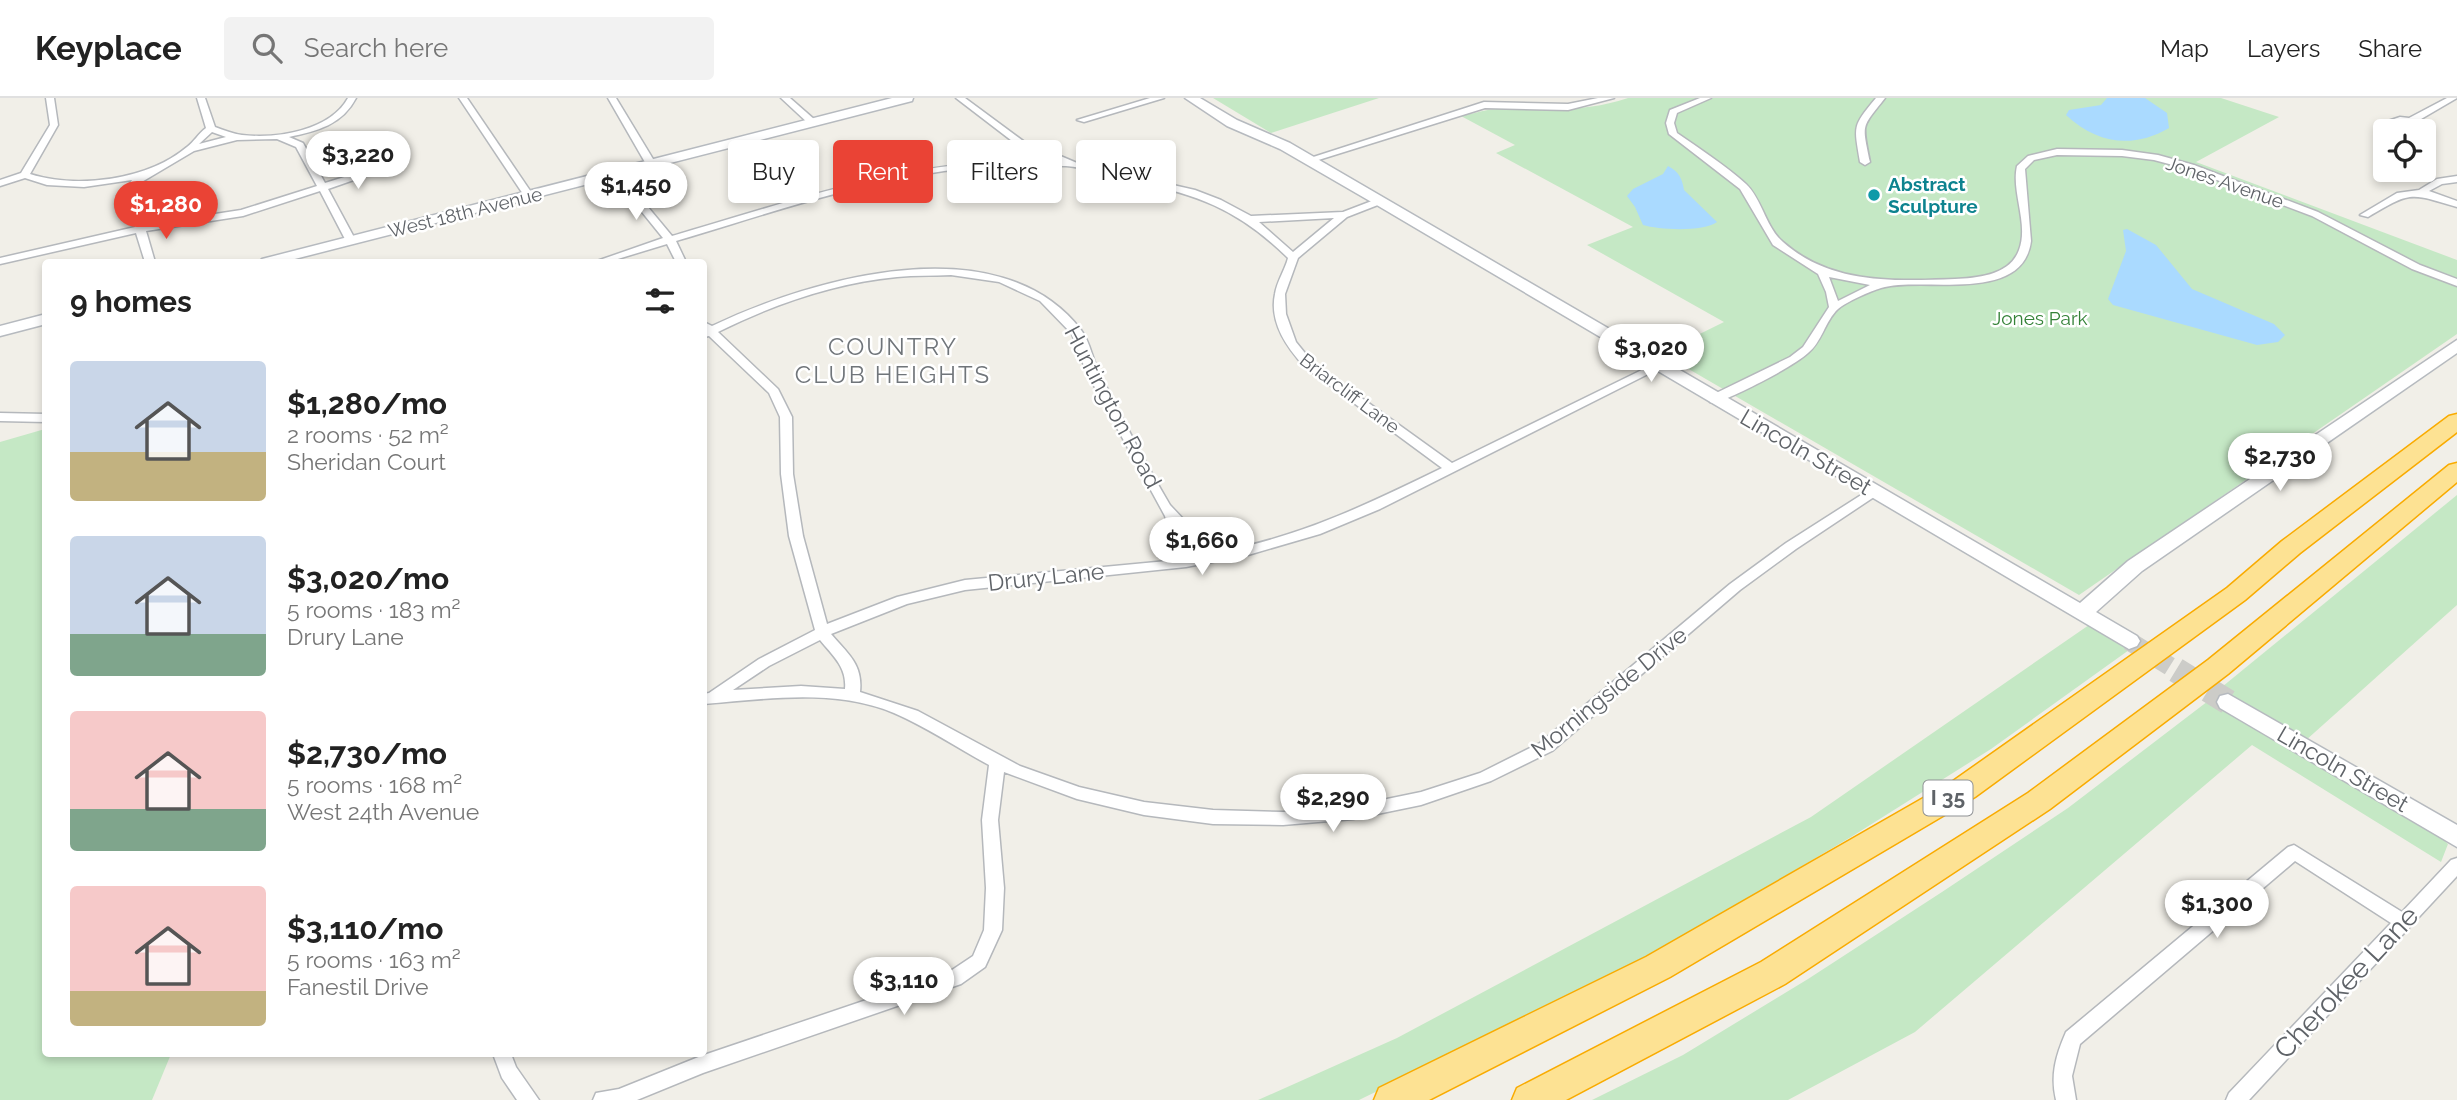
<!DOCTYPE html>
<meta charset="utf-8">
<style>
:root{--surface:#fff;--page:#f2f2f2;--text:#222;--muted:#767676;--line:#e0e0e0;--accent:#ea4335}
body{margin:0;font-family:Raleway,sans-serif;background:var(--page);color:var(--text);height:100vh;display:flex;flex-direction:column;font-size:26px;white-space:nowrap}
*{box-sizing:border-box;margin:0}
p{font-size:23px;color:var(--muted)}
.icon{flex:none;width:38px;height:38px;fill:none;stroke:currentColor;stroke-width:2;stroke-linecap:round;stroke-linejoin:round}
.map{position:relative;flex:1;overflow:hidden}
.drawer{position:absolute;left:42px;top:161px;width:665px;height:798px;display:flex;flex-direction:column;background:var(--surface);border-radius:7px;box-shadow:0 4px 10px #0003}
.drawer>*{flex:none}
.hud{position:absolute;left:728px;top:42px;width:665px;height:63px;display:flex;gap:14px}
.tools{position:absolute;left:2373px;top:21px;display:grid;gap:14px}
.tools a{display:grid;place-items:center;width:63px;height:63px;border-radius:7px;background:var(--surface);box-shadow:0 4px 10px #0003;font-size:35px}
.price{position:absolute;translate:-50% -60px;padding:0 16px;border-radius:24px;background:#fff;color:#222;font-size:23px;line-height:46px;filter:drop-shadow(0 2px 4px #0008)}
.price::after{content:'';position:absolute;left:50%;top:42px;width:21px;height:16px;margin-left:-10px;background:inherit;clip-path:polygon(0 0,100% 0,50% 100%)}
.price.on{background:var(--accent);color:#fff}
ul{padding:0;list-style:none}
li{display:flex;align-items:center;gap:21px;height:175px;padding:0 28px}
li span{display:grid;place-items:center;flex:none;width:196px;height:140px;border-radius:7px;color:#555}
li>.icon{margin-inline-start:auto}
span .icon{width:84px;height:84px;fill:#fffc;stroke-width:1}
li b{font-size:30px}
h2{display:flex;justify-content:space-between;align-items:center;height:84px;padding:0 28px;font-size:30px}
.tag{padding:0 24px;border-radius:7px;background:var(--surface);box-shadow:0 4px 10px #0003;font-size:24px;line-height:63px}
.tag.on{background:var(--accent);color:#fff}
header{display:flex;align-items:center;gap:42px;box-sizing:border-box;height:98px;padding:0 35px;background:var(--surface);border-bottom:2px solid var(--line)}
header strong{font-size:33px}
nav{display:flex;gap:38px;margin-inline-start:auto;font-size:24px}
.search{width:490px;height:63px;background:var(--page);display:flex;align-items:center;gap:18px;box-sizing:border-box;padding:0 24px;border-radius:7px;color:var(--muted);font-size:26px}
.map>svg:first-child{display:block}
</style>
<header>
<strong>Keyplace</strong>
<div class="search"><svg class="icon" aria-label="search" viewBox="0 0 24 24"><circle cx="10" cy="10" r="6"/><path d="M15 15l6 6"/></svg>Search here</div>
<nav><a>Map</a><a>Layers</a><a>Share</a></nav>
</header>
<div class="map">
<svg width="2457" height="1002" viewBox="0 0 2457 1002">
<rect width="100%" height="100%" fill="#f1efe8"/>
<g fill="#c5e8c5">
<polygon points="1213,0 1379,0 1271,35"/>
<path d="M1628 0H2221L2279 19 2196 64 2457 162V236L2079 497 1661 255 1724 224 1587 147 1633 129 1496 55 1515 47 1461 18C1473 16 1486 11 1498 11 1548 7 1577 17 1628 0Z"/>
<polygon points="45,331 46,956 171,956 152,1002 0,1002 0,344"/>
<polygon points="2457,397 2457,507 2305,643 2217,593"/>
<polygon points="2089,527 2129,552 1991,651 1851,739 1686,837 1523,922 1359,1002 1258,1002 1397,940 1811,719"/>
<polygon points="2212,600 2439,737 2448,746 2441,764 2252,647 1915,934 1788,1002 1592,1002 1683,957 1808,881 1942,794 2068,710"/>
</g>
<g fill="#aadaff">
<path d="M2107 0H2145L2167 15 2169 30C2133 51 2097 46 2066 17L2069 12 2101 7Z"/>
<path d="M1668 68C1679 74 1682 80 1684 92L1717 124C1704 134 1659 132 1643 127L1635 109 1627 98 1633 91 1663 76Z"/>
<polygon points="2127,131 2156,147 2192,191 2274,226 2285,237 2278,244 2257,247 2113,207 2108,201 2126,153 2123,132"/>
</g>
<g fill="none" stroke-linecap="round" stroke-linejoin="round">
<polyline stroke="#ccccc8" stroke-width="19" stroke-dasharray="19 10" stroke-linecap="butt" points="2129,543 2179,574"/>
<polyline stroke="#ccccc8" stroke-width="25" stroke-dasharray="25 13" stroke-linecap="butt" points="2176,572 2228,604"/>
<defs>
<g id="street">
<path d="M46 0H54L58 27 30 76C78 91 148 82 187 49 194 44 198 36 206 30L197 0H205L215 29C224 32 233 36 242 37 276 41 330 33 348 0H356C342 27 317 33 289 39L303 45 325 85 383 67 391 69 328 91 356 143 355 145 346 143 320 93 243 118 146 133 155 164H145L136 135 0 166V160L135 129 129 87 132 82 84 89 47 87 25 80 0 88V82L21 75 50 27ZM212 34 226 39 199 46ZM277 41 296 49 317 88 241 112 144 127 140 85 194 53 237 42Z"/>
<polygon points="459,0 467,0 533,97 531,99 525,99"/>
<polygon points="608,0 616,0 656,66 654,68 646,66"/>
<polygon points="781,0 790,0 815,22 815,26 809,26"/>
<path d="M956 0H965L1030 48 1044 51 1077 65 1195 92 1221 102 1251 118 1343 114 1377 101H1383V105L1347 119 1298 160 1285 196 1286 216 1296 244 1313 265 1452 365 1654 266H1662L1664 268 1380 411 1320 436 1248 457 1186 469 965 492 907 506 831 536C848 556 863 566 860 594L918 613 1020 668 1079 689 1144 704 1213 712 1283 714 1353 708 1421 694 1480 675 1540 645 1730 486 1786 445 1869 392H1879L1880 395 1796 451 1740 492 1552 653 1491 683 1421 707 1353 721 1283 727 1213 726 1144 717 1077 701 1004 674 998 722 1004 790 1002 832 985 869 961 886 703 975 637 1002H593L596 995 619 991 701 958 949 874 973 858 984 832 986 790 982 722 989 667C957 650 927 629 894 615 834 590 766 601 704 606V596L709 595 759 561 815 532 789 438 781 376 780 319 769 295 709 238 704 239V224L712 228C813 180 1000 126 1081 232 1091 245 1092 262 1100 276 1122 320 1145 365 1170 407L1187 425 1229 452C1309 435 1370 405 1442 370L1305 269C1287 250 1269 224 1275 196 1277 183 1285 172 1288 160 1237 110 1196 96 1128 82 1108 78 1085 69 1066 68 1025 67 984 67 944 73 852 86 764 117 676 143L686 164H676L667 146 608 164H594L663 140 612 77V73H618L672 138C798 101 923 57 1055 63L1038 55 1025 53ZM1334 120 1293 154 1259 124ZM951 177 999 184 1040 203 1072 236 1086 273 1165 418 1172 444 1167 463 965 482 897 499 827 526 803 438 793 376 792 319 778 291 718 234C774 206 835 185 897 179 915 177 933 178 951 177ZM1183 434 1215 455 1181 461 1186 444ZM820 542C833 558 847 569 845 591L801 588 733 592 769 568Z"/>
<polygon points="1150,0 1164,0 1084,24 1077,22"/>
<polygon points="1598,0 1614,0 1568,12 1485,10 1312,64 1304,62 1484,4 1568,6"/>
<path d="M1700 0H1711L1677 15 1674 25 1677 35C1700 51 1725 67 1746 86 1762 101 1766 130 1783 144 1832 187 1894 183 1955 181 1978 180 2010 177 2019 152 2029 126 2011 94 2017 68L2028 58 2057 51 2122 52 2158 57 2194 67 2318 114 2420 167 2457 181V188L2412 171 2312 118 2188 71 2154 62 2122 58 2057 57 2034 62 2025 71 2031 143C2023 207 1922 178 1881 190 1871 193 1846 204 1838 211 1825 223 1822 244 1808 255 1793 269 1734 299 1714 305L1710 304V298L1790 259 1803 249 1829 209 1826 194 1818 176 1773 147 1740 91 1669 36 1666 25 1670 12ZM1829 179 1870 187 1838 203Z"/>
<path d="M1876 0H1885C1861 31 1862 24 1870 64L1865 67 1860 64C1854 27 1852 29 1876 0Z"/>
<path d="M2447 0H2457L2416 24 2421 30 2420 32 2401 33 2385 24 2400 19 2409 20ZM2398 25H2407L2410 28 2406 29Z"/>
<path d="M2457 78V84L2442 86 2429 93 2457 103V109C2409 95 2412 93 2368 119L2360 117 2397 95 2419 92 2437 81Z"/>
<polygon points="0,315 46,316 46,324 0,323"/>
<path d="M2294 747 2402 814 2451 762 2457 760V778L2249 1002H2226L2229 995 2391 825 2295 763 2080 946 2072 978 2076 1002H2056C2050 977 2056 957 2066 934L2288 749Z"/>
<polygon points="493,956 511,956 516,969 539,1002 517,1002 502,980"/>
</g>
<g id="secondary">
<polygon points="892,0 913,0 912,3 283,164 259,164 262,161"/>
<polygon points="1185,0 1200,0 1237,22 1290,45 2080,505 2128,463 2457,242 2457,255 2142,473 2096,514 2137,538 2140,543 2137,548 2129,551 1375,106 1280,51 1227,28"/>
<polygon points="46,216 46,226 0,238 0,228"/>
<polygon points="2228,596 2457,727 2457,749 2220,610 2217,604 2220,598"/>
</g>
<g id="highway">
<polygon points="2457,316 2457,334 2300,455 2245,502 1975,699 1670,879 1429,1002 1374,1002 1379,990 1646,859 1953,683 2227,490 2282,443 2449,318"/>
<polygon points="2457,365 2457,384 2228,576 2050,711 1785,886 1566,1002 1512,1002 1517,990 1761,864 2028,695 2208,562 2449,367"/>
</g>
</defs>
<use href="#street" stroke="#b5b8bc" stroke-width="3"/>
<use href="#secondary" stroke="#b6babf" stroke-width="3"/>
<use href="#highway" stroke="#f9ab00" stroke-width="3"/>
<use href="#street" fill="#fff" fill-rule="evenodd"/>
<use href="#secondary" fill="#fff" fill-rule="evenodd"/>
<use href="#highway" fill="#fde293" fill-rule="evenodd"/>
</g>
<circle fill="#0f9aa8" stroke="#fff" stroke-width="2.5" cx="1874" cy="97" r="7"/>
<g text-anchor="middle" stroke-width="5" stroke-linejoin="round" paint-order="stroke">
<g font-size="19" fill="#5f6368" stroke="#fff">
<text transform="translate(2225 84) rotate(19)" y="7">Jones Avenue</text>
<text transform="translate(465 114) rotate(-14)" y="7">West 18th Avenue</text>
<text transform="translate(1350 295) rotate(37)" y="7">Briarcliff Lane</text>
</g>
<g font-size="19" font-weight="bold" fill="#0d838f" stroke="#fff" text-anchor="start">
<text x="1888" y="93">Abstract<tspan x="1888" dy="22">Sculpture</tspan></text>
</g>
<g font-size="19" fill="#348238" stroke="#fff">
<text x="2040" y="227">Jones Park</text>
</g>
<rect fill="#fff" stroke="#8f9295" stroke-width="2" x="1923.5" y="682.5" width="49" height="35" rx="5"/>
<g font-size="21" font-weight="bold" fill="#5f6368">
<text x="1948" y="707">I 35</text>
</g>
<g font-size="23" fill="#5f6368" stroke="#fff">
<text transform="translate(1113 309) rotate(62)" y="8">Huntington Road</text>
<text transform="translate(1806 354) rotate(30)" y="8">Lincoln Street</text>
<text transform="translate(1046 479) rotate(-6)" y="8">Drury Lane</text>
<text transform="translate(1609 594) rotate(-39)" y="8">Morningside Drive</text>
<text transform="translate(2343 671) rotate(30)" y="8">Lincoln Street</text>
</g>
<g font-size="24" letter-spacing="2" fill="#70757a" stroke="#fff">
<text x="893" y="257">COUNTRY<tspan x="893" dy="28">CLUB HEIGHTS</tspan></text>
</g>
<g font-size="28" fill="#5f6368" stroke="#fff">
<text transform="translate(2346 884) rotate(-47)" y="10">Cherokee Lane</text>
</g>
</g>
</svg>
<div class="tools">
<a><svg class="icon" aria-label="locate" viewBox="0 0 24 24"><circle cx="12" cy="12" r="6"/><path d="M12 2v4M12 18v4M2 12h4M18 12h4"/></svg></a>
</div>
<b class="price" style="left:358px;top:93px">$3,220</b>
<b class="price" style="left:636px;top:124px">$1,450</b>
<b class="price on" style="left:166px;top:143px">$1,280</b>
<b class="price" style="left:1651px;top:286px">$3,020</b>
<b class="price" style="left:2280px;top:395px">$2,730</b>
<b class="price" style="left:1202px;top:479px">$1,660</b>
<b class="price" style="left:1333px;top:736px">$2,290</b>
<b class="price" style="left:2217px;top:842px">$1,300</b>
<b class="price" style="left:904px;top:919px">$3,110</b>
<div class="hud">
<a class="tag">Buy</a>
<a class="tag on">Rent</a>
<a class="tag">Filters</a>
<a class="tag">New</a>
</div>
<section class="drawer">
<h2>9 homes<svg class="icon" aria-label="filters" viewBox="0 0 24 24"><path d="M4 7h16M4 17h16"/><circle cx="9" cy="7" r="2"/><circle cx="15" cy="17" r="2"/></svg></h2>
<ul>
<li><span style="background:linear-gradient(#c9d6e8 65%,#c2b280 0)"><svg class="icon" aria-label="home" viewBox="0 0 24 24"><path d="M3 11l9-7 9 7M6 9v11h12V9"/></svg></span><div><b>$1,280/mo</b><p>2 rooms · 52 m²</p><p>Sheridan Court</p></div></li>
<li><span style="background:linear-gradient(#c9d6e8 70%,#7fa58c 0)"><svg class="icon" aria-label="home" viewBox="0 0 24 24"><path d="M3 11l9-7 9 7M6 9v11h12V9"/></svg></span><div><b>$3,020/mo</b><p>5 rooms · 183 m²</p><p>Drury Lane</p></div></li>
<li><span style="background:linear-gradient(#f6c9c9 70%,#7fa58c 0)"><svg class="icon" aria-label="home" viewBox="0 0 24 24"><path d="M3 11l9-7 9 7M6 9v11h12V9"/></svg></span><div><b>$2,730/mo</b><p>5 rooms · 168 m²</p><p>West 24th Avenue</p></div></li>
<li><span style="background:linear-gradient(#f6c9c9 75%,#c2b280 0)"><svg class="icon" aria-label="home" viewBox="0 0 24 24"><path d="M3 11l9-7 9 7M6 9v11h12V9"/></svg></span><div><b>$3,110/mo</b><p>5 rooms · 163 m²</p><p>Fanestil Drive</p></div></li>
</ul>
</section>
</div>
